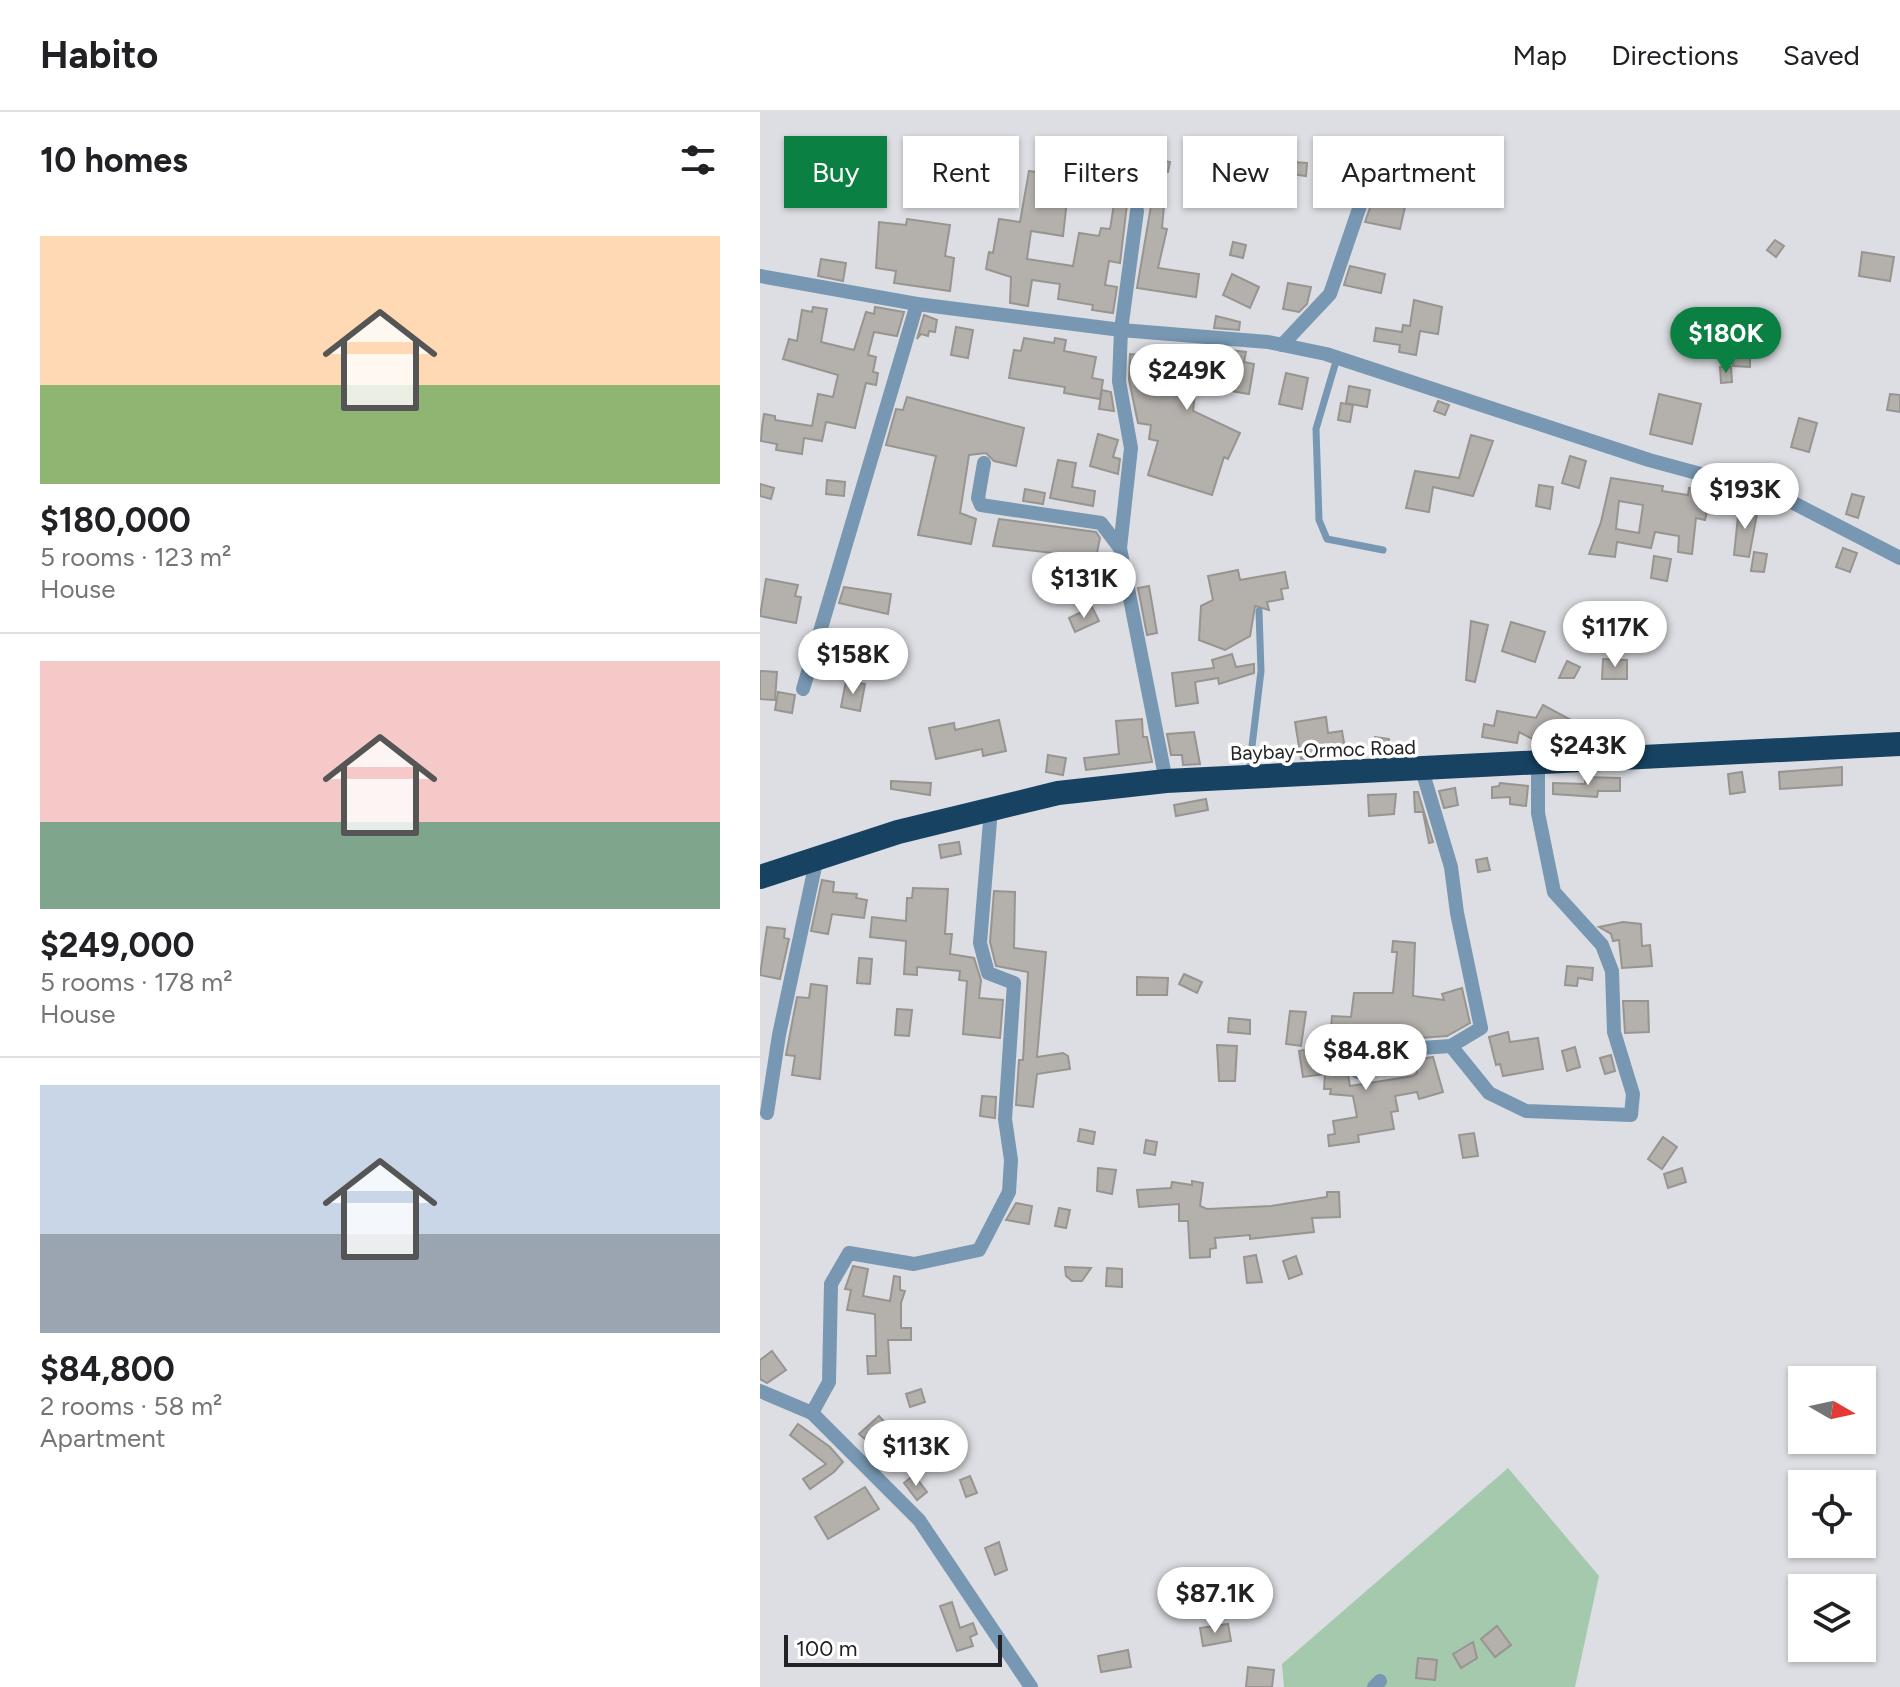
<!DOCTYPE html>
<meta charset="utf-8">
<style>
:root{--surface:#fff;--page:#f2f2f2;--text:#202124;--muted:#757577;--line:#e0e0e0;--accent:#0b8043}
body{margin:0;font-family:Figtree,sans-serif;background:var(--page);color:var(--text);height:100vh;display:flex;flex-direction:column;font-size:30px;white-space:nowrap}
*{box-sizing:border-box;margin:0}
p{font-size:26px;color:var(--muted)}
.icon{flex:none;width:44px;height:44px;fill:none;stroke:currentColor;stroke-width:2;stroke-linecap:round;stroke-linejoin:round}
.map{position:relative;flex:1;overflow:hidden}
.details{display:flex;flex-direction:column;background:var(--surface);width:760px}
.details>*{flex:none}
.top-card{position:absolute;left:24px;top:24px;width:760px;height:72px;display:flex;gap:16px}
.needle{width:52px;rotate:99deg}
.tools{position:absolute;left:1028px;top:1254px;display:grid;gap:16px}
.tools a{display:grid;place-items:center;width:88px;height:88px;border-radius:0px;background:var(--surface);box-shadow:0 2px 6px #0004;font-size:40px}
.scale{position:absolute;left:24px;bottom:20px;width:218px;box-sizing:border-box;padding-left:8px;border:4px solid #232325;border-top:0;font-size:22px;line-height:28px;white-space:nowrap;color:#232325;-webkit-text-stroke:6px #fff;paint-order:stroke}
.price{position:absolute;translate:-50% -68px;padding:0 18px;border-radius:28px;background:#fff;color:#222;font-size:26px;line-height:52px;filter:drop-shadow(0 2px 4px #0008)}
.price::after{content:'';position:absolute;left:50%;top:48px;width:24px;height:18px;margin-left:-12px;background:inherit;clip-path:polygon(0 0,100% 0,50% 100%)}
.price.on{background:var(--accent);color:#fff}
ul{padding:0;list-style:none}
li{display:grid;align-content:center;gap:16px;height:424px;padding:0 40px}
li+li{border-top:2px solid var(--line)}
li span{display:grid;place-items:center;height:248px;border-radius:0px;color:#555}
li>.icon{margin-inline-start:auto}
span .icon{width:144px;height:144px;fill:#fffc;stroke-width:1}
li b{font-size:34px}
h2{display:flex;justify-content:space-between;align-items:center;height:96px;padding:0 40px;font-size:34px}
.pill{padding:0 28px;border-radius:0px;background:var(--surface);box-shadow:0 2px 6px #0004;font-size:28px;line-height:72px}
.pill.on{background:var(--accent);color:#fff}
header{display:flex;align-items:center;gap:48px;box-sizing:border-box;height:112px;padding:0 40px;background:var(--surface);border-bottom:2px solid var(--line)}
header strong{font-size:38px}
nav{display:flex;gap:44px;margin-inline-start:auto;font-size:28px}
main{display:flex;flex:1;min-height:0}
.map>svg:first-child{display:block}
</style>
<header>
<strong>Habito</strong>
<nav><a>Map</a><a>Directions</a><a>Saved</a></nav>
</header>
<main>
<section class="details">
<h2>10 homes<svg class="icon" aria-label="filters" viewBox="0 0 24 24"><path d="M4 7h16M4 17h16"/><circle cx="9" cy="7" r="2"/><circle cx="15" cy="17" r="2"/></svg></h2>
<ul>
<li><span style="background:linear-gradient(#ffd9b3 60%,#8fb573 0)"><svg class="icon" aria-label="home" viewBox="0 0 24 24"><path d="M3 11l9-7 9 7M6 9v11h12V9"/></svg></span><div><b>$180,000</b><p>5 rooms · 123 m²</p><p>House</p></div></li>
<li><span style="background:linear-gradient(#f6c9c9 65%,#7fa58c 0)"><svg class="icon" aria-label="home" viewBox="0 0 24 24"><path d="M3 11l9-7 9 7M6 9v11h12V9"/></svg></span><div><b>$249,000</b><p>5 rooms · 178 m²</p><p>House</p></div></li>
<li><span style="background:linear-gradient(#c9d6e8 60%,#9aa5b1 0)"><svg class="icon" aria-label="home" viewBox="0 0 24 24"><path d="M3 11l9-7 9 7M6 9v11h12V9"/></svg></span><div><b>$84,800</b><p>2 rooms · 58 m²</p><p>Apartment</p></div></li>
</ul>
</section>
<div class="map">
<svg width="1140" height="1575" viewBox="0 0 1140 1575">
<rect width="100%" height="100%" fill="#dddee3"/>
<polygon fill="#a4c9ac" points="748,1356 839,1464 815,1575 524,1575 522,1552"/>
<g fill="#b4b1ad" stroke="#989490" stroke-width="2" fill-rule="evenodd">
<polygon points="193,46 210,48 209,75 190,73"/>
<path d="M392 46 410 50 408 60 400 59 396 81 405 83 402 116 407 117 398 156 439 162 436 185 377 176 392 88 368 84 360 151 349 149 345 173 357 175 353 201 332 198 333 193 298 187 300 172 272 168 268 194 250 191 251 165 226 157 229 140 233 141 239 107 260 110 269 59 309 65 310 56 323 58 324 53 336 55 335 60 362 64 368 49 381 51 382 47ZM308 79 355 86 350 117 341 116 339 124 319 121 313 154 267 147 271 119 303 124Z"/>
<polygon points="532,50 547,51 546,64 531,62"/>
<polygon points="613,87 645,95 640,117 605,110"/>
<polygon points="147,107 190,113 185,144 194,146 190,179 134,171 136,159 116,156 119,110 146,113"/>
<polygon points="1015,128 1024,134 1016,145 1007,138"/>
<polygon points="473,130 486,133 483,146 470,143"/>
<polygon points="1102,140 1134,145 1130,169 1099,164"/>
<polygon points="61,147 86,151 83,169 58,164"/>
<polygon points="590,154 625,162 621,181 584,173"/>
<polygon points="472,162 499,175 490,196 463,183"/>
<polygon points="528,171 551,175 547,192 539,200 523,197"/>
<polygon points="654,188 682,195 678,222 660,219 656,243 639,240 640,233 614,229 616,216 642,220 643,213 650,214"/>
<polygon points="53,195 67,197 61,230 94,238 106,200 114,202 115,195 144,200 137,224 114,220 108,243 116,245 113,260 118,261 116,273 106,271 95,316 66,310 62,329 44,326 42,342 16,338 17,332 1,329 2,315 4,302 15,304 15,308 52,314 58,282 73,285 78,263 23,247 29,227 37,229 42,198 52,200"/>
<polygon points="164,203 177,208 175,220 169,219 168,224 161,222 157,227"/>
<polygon points="456,204 480,210 479,218 454,216"/>
<polygon points="196,215 213,218 208,246 191,243"/>
<polygon points="264,226 294,231 295,226 306,228 304,239 336,245 332,266 343,268 340,287 304,281 305,275 249,266 254,238 261,239"/>
<polygon points="431,234 486,240 484,250 494,252 489,282 436,273 433,299 480,321 468,347 464,345 452,383 388,363 398,329 389,327 391,313 378,311 369,268 370,242 400,245 401,239 429,243"/>
<polygon points="974,241 990,242 990,255 973,254"/>
<polygon points="960,255 971,255 972,270 961,271"/>
<polygon points="526,261 548,266 542,297 519,292"/>
<polygon points="589,274 610,278 607,295 586,291"/>
<polygon points="342,278 351,280 354,299 339,297"/>
<polygon points="899,282 941,292 932,332 890,322"/>
<polygon points="1130,282 1140,283 1140,300 1127,298"/>
<polygon points="147,285 264,316 256,354 234,349 226,341 209,343 200,401 216,407 211,432 158,423 176,344 126,333 136,297 143,298"/>
<polygon points="678,289 689,293 685,303 674,299"/>
<polygon points="581,291 593,293 590,310 578,308"/>
<polygon points="1039,306 1057,311 1049,340 1031,335"/>
<polygon points="338,322 358,328 353,345 360,347 358,362 330,354"/>
<polygon points="711,323 733,329 713,384 673,375 669,400 646,396 655,359 699,366"/>
<polygon points="810,344 826,349 819,376 802,371"/>
<polygon points="298,348 316,351 312,375 335,379 333,394 290,386"/>
<path d="M851 366 903 374 902 379 928 383 929 376 951 380 945 408 936 406 932 442 918 440 919 424 895 420 891 436 857 430 855 445 829 442 841 410ZM859 389 883 393 879 421 856 417Z"/>
<polygon points="67,368 85,370 84,384 66,382"/>
<polygon points="0,372 14,376 11,387 0,384"/>
<polygon points="779,373 793,375 790,397 776,394"/>
<polygon points="265,377 285,381 283,392 263,389"/>
<polygon points="1092,382 1104,385 1098,406 1086,402"/>
<polygon points="979,395 998,397 989,445 974,443"/>
<polygon points="239,407 336,420 340,426 336,446 233,434"/>
<polygon points="1083,436 1097,441 1090,460 1076,455"/>
<polygon points="994,440 1007,442 1004,460 991,459"/>
<polygon points="894,444 911,447 907,469 891,466"/>
<polygon points="478,458 480,468 525,460 528,476 521,477 523,487 507,490 509,498 495,494 490,524 465,538 439,528 441,494 453,488 448,464"/>
<polygon points="6,467 38,473 35,484 41,485 36,511 0,504"/>
<polygon points="389,474 397,521 387,523 378,476"/>
<polygon points="84,475 131,482 128,502 79,491"/>
<polygon points="332,495 339,509 315,520 309,506"/>
<polygon points="711,509 728,513 715,570 706,568"/>
<polygon points="751,510 785,520 775,550 742,539"/>
<polygon points="472,542 476,555 494,552 494,561 459,572 458,566 435,570 438,591 416,594 412,561 454,556 452,548"/>
<polygon points="63,546 94,550 92,567 57,563"/>
<polygon points="843,547 867,548 867,567 842,567"/>
<polygon points="807,549 820,555 814,566 799,566"/>
<polygon points="0,559 17,560 15,588 0,587"/>
<polygon points="86,569 105,572 100,599 81,595"/>
<polygon points="18,580 35,583 32,601 15,598"/>
<polygon points="783,593 813,609 812,627 785,627 782,632 759,620 757,631 722,625 724,612 734,614 737,599 776,606"/>
<polygon points="566,605 568,621 582,619 586,642 541,647 535,610"/>
<polygon points="382,607 383,625 387,625 392,650 326,658 324,646 359,642 356,609"/>
<polygon points="239,608 246,639 223,644 222,637 176,647 169,616 194,611 195,618"/>
<polygon points="434,620 440,652 423,653 422,643 411,643 407,622"/>
<polygon points="615,625 629,627 627,640 614,639"/>
<polygon points="288,643 306,646 303,663 286,660"/>
<polygon points="1082,655 1082,673 1020,677 1019,660"/>
<polygon points="982,660 985,680 970,682 968,662"/>
<polygon points="825,665 860,666 860,679 838,679 837,685 793,682 793,671 825,672"/>
<polygon points="131,669 171,671 170,683 131,677"/>
<polygon points="740,671 768,674 766,694 750,692 750,685 732,686 732,675 739,674"/>
<polygon points="695,676 698,693 684,696 679,679"/>
<polygon points="654,680 658,680 673,730 669,731 663,700 655,700"/>
<polygon points="636,682 634,702 609,704 608,683"/>
<polygon points="446,687 448,698 416,704 414,693"/>
<polygon points="199,730 201,742 181,746 179,733"/>
<polygon points="727,746 730,758 718,760 716,748"/>
<polygon points="62,768 74,770 73,780 97,782 96,786 107,788 104,806 72,802 68,822 51,819"/>
<polygon points="153,776 188,777 185,822 192,822 190,842 214,846 221,868 219,886 243,888 240,926 203,922 207,869 199,868 200,859 157,855 157,863 144,862 146,829 110,825 112,805 146,809 147,786 152,786"/>
<polygon points="234,779 255,780 254,836 286,840 277,945 303,941 308,944 310,957 277,962 273,995 256,993 259,948 263,948 268,860 236,854 230,830"/>
<polygon points="863,810 881,812 882,834 890,833 892,854 862,856 859,828 853,829 851,822 839,815"/>
<polygon points="7,815 25,817 24,826 29,827 20,867 0,863"/>
<polygon points="633,829 655,831 653,884 684,888 682,882 702,876 710,911 687,924 659,926 620,938 621,921 589,918 589,923 582,924 571,917 572,904 591,905 594,881 633,881 637,840 632,840"/>
<polygon points="99,846 112,847 110,872 97,871"/>
<polygon points="807,854 833,856 832,868 818,866 817,874 805,873"/>
<polygon points="424,862 442,870 437,881 419,872"/>
<polygon points="377,865 408,866 407,883 377,883"/>
<polygon points="51,872 67,874 60,967 32,963 35,944 26,943 37,885 49,886"/>
<polygon points="863,889 888,889 889,920 865,921"/>
<polygon points="137,897 152,898 149,924 135,923"/>
<polygon points="530,899 546,900 541,934 526,932"/>
<polygon points="469,906 490,908 490,922 468,920"/>
<polygon points="748,920 750,930 778,926 783,957 743,964 740,952 736,953 729,925"/>
<polygon points="582,931 590,974 653,964 657,961 654,948 673,945 683,980 659,987 657,980 635,984 638,999 631,1000 634,1017 598,1023 599,1030 569,1034 568,1023 575,1022 573,1009 597,1005 593,984 570,982 571,977 564,977 565,962 543,965 539,939"/>
<polygon points="457,933 477,934 475,969 459,969"/>
<polygon points="815,935 820,955 807,959 802,939"/>
<polygon points="851,943 855,959 845,962 840,946"/>
<polygon points="222,984 236,985 235,1006 220,1004"/>
<polygon points="320,1017 335,1020 333,1032 318,1029"/>
<polygon points="714,1021 718,1044 703,1046 699,1023"/>
<polygon points="903,1025 917,1035 902,1057 888,1047"/>
<polygon points="386,1028 397,1030 395,1043 384,1041"/>
<polygon points="338,1056 356,1058 352,1082 337,1079"/>
<polygon points="922,1056 926,1070 908,1076 904,1062"/>
<polygon points="432,1069 443,1071 440,1094 447,1097 511,1094 567,1085 567,1080 579,1080 580,1105 552,1106 554,1120 490,1127 490,1123 455,1126 456,1136 450,1137 450,1145 430,1146 428,1109 419,1109 419,1092 379,1095 377,1078 411,1076 412,1070 432,1073"/>
<polygon points="256,1091 272,1094 269,1112 246,1108"/>
<polygon points="299,1096 310,1098 306,1116 295,1114"/>
<polygon points="496,1143 502,1170 487,1171 484,1145"/>
<polygon points="536,1144 542,1162 529,1167 523,1149"/>
<polygon points="93,1154 108,1157 103,1184 130,1189 134,1164 140,1165 140,1178 145,1179 141,1191 141,1216 151,1216 151,1228 128,1228 130,1261 108,1262 107,1244 116,1244 115,1202 87,1198 91,1178 85,1177"/>
<polygon points="305,1155 331,1156 322,1169 312,1169 306,1164"/>
<polygon points="347,1156 362,1157 362,1175 346,1174"/>
<polygon points="12,1239 26,1258 7,1271 0,1267 0,1248"/>
<polygon points="161,1277 165,1290 150,1295 146,1282"/>
<polygon points="119,1304 138,1325 120,1340 99,1322"/>
<polygon points="38,1312 70,1335 83,1350 74,1360 50,1377 43,1367 66,1352 30,1323"/>
<polygon points="154,1363 167,1380 157,1388 144,1371"/>
<polygon points="210,1364 217,1381 206,1385 200,1368"/>
<polygon points="105,1375 119,1397 68,1427 55,1405"/>
<polygon points="239,1430 247,1458 235,1463 225,1436"/>
<polygon points="192,1490 200,1516 213,1511 217,1522 210,1525 213,1534 197,1539 180,1494"/>
<polygon points="468,1512 471,1529 443,1534 440,1516"/>
<polygon points="737,1514 751,1533 735,1545 721,1527"/>
<polygon points="713,1530 717,1546 701,1556 693,1542"/>
<polygon points="368,1538 371,1555 341,1560 338,1544"/>
<polygon points="658,1546 677,1548 675,1568 656,1566"/>
<polygon points="488,1555 514,1558 512,1575 486,1575"/>
</g>
<g fill="none" stroke-linecap="round" stroke-linejoin="round">
<g stroke="#7797b2" stroke-width="7">
<polyline points="577,246 556,317 559,408 567,427 623,438"/>
<polyline points="489,659 501,559 499,499"/>
</g>
<g stroke="#7797b2" stroke-width="14">
<polyline points="377,99 361,218 359,269 371,336 360,436 406,669"/>
<polyline points="0,164 157,192 361,218 508,230 566,242 889,348 1018,383 1140,446"/>
<polyline points="522,233 570,182 603,85"/>
<polyline points="224,351 218,386 221,393 341,411 360,436"/>
<polyline points="43,577 157,192"/>
<polyline points="691,934 729,981 766,999 871,1003 873,982 854,920 852,859 842,833 794,780 778,701 778,650"/>
<polyline points="598,960 631,943 661,936 691,934 721,916 697,801 691,755 662,658"/>
<polyline points="7,1001 19,923 56,750"/>
<polyline points="0,1279 52,1301 159,1408 271,1575"/>
<polyline points="52,1301 69,1270 71,1172 89,1141 154,1152 219,1138 249,1080 251,1048 245,1007 254,871 228,861 220,831 231,697"/>
<polyline points="614,1575 620,1569"/>
</g>
<polyline stroke="#184262" stroke-width="24" points="0,765 138,720 298,681 406,669 1140,632"/>
</g>
<g text-anchor="middle" stroke-width="7" stroke-linejoin="round" paint-order="stroke">
<g font-size="20" fill="#232325" stroke="#fff">
<text transform="translate(563 638) rotate(-2)" y="7">Baybay-Ormoc Road</text>
</g>
</g>
</svg>
<div class="tools">
<a><svg class="needle" viewBox="-14 -14 28 28"><path d="M0-13l5 13h-10z" fill="#e53935"/><path d="M0 13l5-13h-10z" fill="#757577"/></svg></a>
<a><svg class="icon" aria-label="locate" viewBox="0 0 24 24"><circle cx="12" cy="12" r="6"/><path d="M12 2v4M12 18v4M2 12h4M18 12h4"/></svg></a>
<a><svg class="icon" aria-label="layers" viewBox="0 0 24 24"><path d="M12 4l9 5-9 5-9-5zM3 14l9 5 9-5"/></svg></a>
</div>
<div class="scale">100 m</div>
<b class="price on" style="left:966px;top:263px">$180K</b>
<b class="price" style="left:427px;top:300px">$249K</b>
<b class="price" style="left:985px;top:419px">$193K</b>
<b class="price" style="left:324px;top:508px">$131K</b>
<b class="price" style="left:855px;top:557px">$117K</b>
<b class="price" style="left:93px;top:584px">$158K</b>
<b class="price" style="left:828px;top:675px">$243K</b>
<b class="price" style="left:606px;top:980px">$84.8K</b>
<b class="price" style="left:156px;top:1376px">$113K</b>
<b class="price" style="left:455px;top:1523px">$87.1K</b>
<div class="top-card">
<a class="pill on">Buy</a>
<a class="pill">Rent</a>
<a class="pill">Filters</a>
<a class="pill">New</a>
<a class="pill">Apartment</a>
</div>
</div>
</main>
